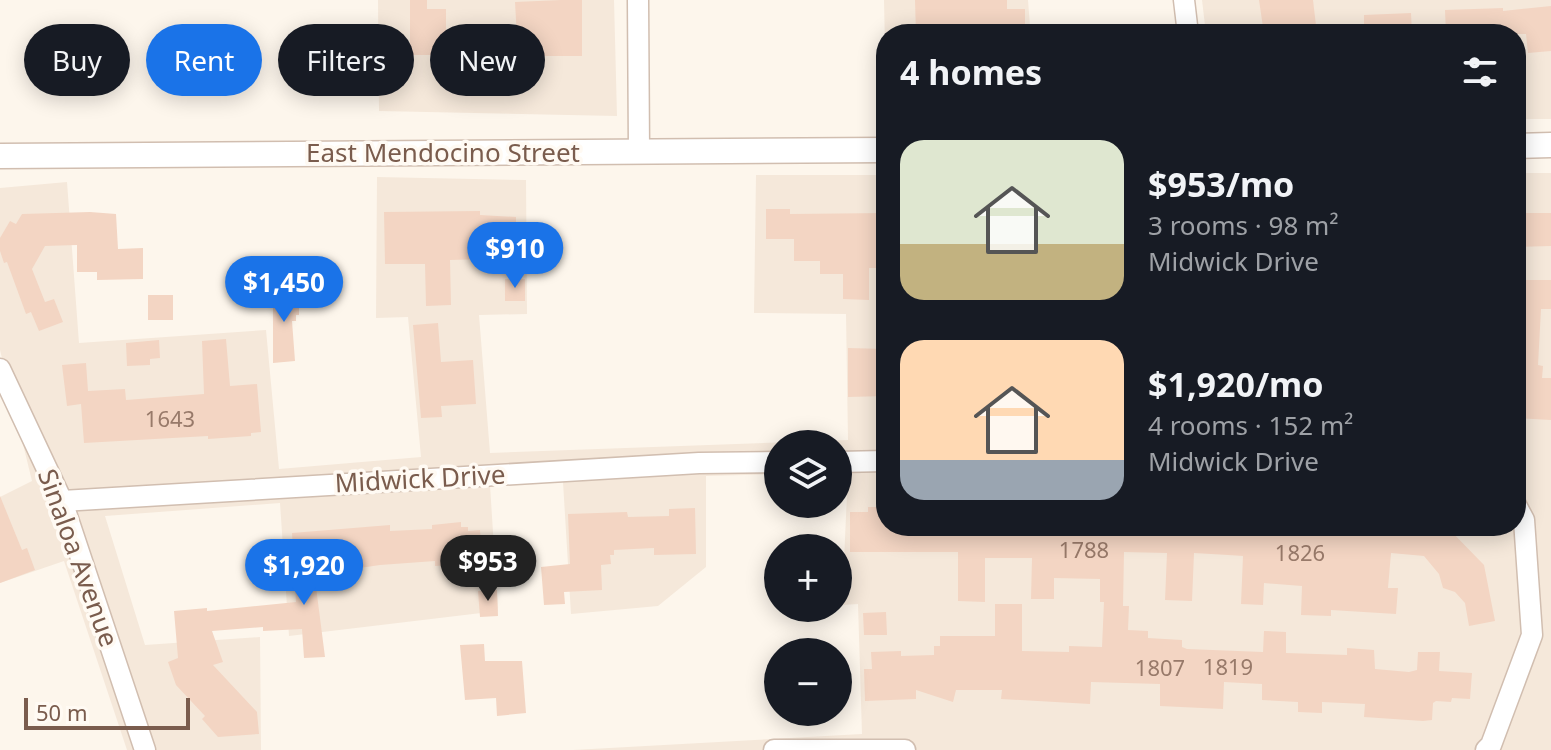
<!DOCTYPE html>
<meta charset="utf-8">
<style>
:root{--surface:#171b24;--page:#20242c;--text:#f1f3f6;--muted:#9ea1a6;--accent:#1a73e8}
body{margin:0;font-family:"Noto Sans",sans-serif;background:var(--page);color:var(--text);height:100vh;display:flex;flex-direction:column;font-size:30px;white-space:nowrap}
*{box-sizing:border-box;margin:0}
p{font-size:26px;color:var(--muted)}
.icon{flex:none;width:44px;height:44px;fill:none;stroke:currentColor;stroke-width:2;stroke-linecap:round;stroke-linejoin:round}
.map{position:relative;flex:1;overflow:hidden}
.details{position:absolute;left:876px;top:24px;width:650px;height:512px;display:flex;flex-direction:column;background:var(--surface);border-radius:32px;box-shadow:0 4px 20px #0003}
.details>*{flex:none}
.guide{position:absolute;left:24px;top:24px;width:732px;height:72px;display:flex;gap:16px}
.buttons{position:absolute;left:764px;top:430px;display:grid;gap:16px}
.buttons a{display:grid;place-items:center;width:88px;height:88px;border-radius:50%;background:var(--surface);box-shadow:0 4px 20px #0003;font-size:40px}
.scale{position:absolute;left:24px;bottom:20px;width:166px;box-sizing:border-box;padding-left:8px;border:4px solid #7a5c4d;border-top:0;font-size:22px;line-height:28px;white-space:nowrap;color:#7a5c4d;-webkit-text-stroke:6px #fffaf3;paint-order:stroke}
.price{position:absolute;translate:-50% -68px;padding:0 18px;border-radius:28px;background:var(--accent);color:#fff;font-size:26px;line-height:52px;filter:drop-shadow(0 2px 4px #0008)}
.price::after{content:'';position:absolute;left:50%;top:48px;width:24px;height:18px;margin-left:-12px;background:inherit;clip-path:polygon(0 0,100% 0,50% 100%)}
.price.current{background:#222;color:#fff}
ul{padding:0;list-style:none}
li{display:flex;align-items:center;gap:24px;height:200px;padding:0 24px}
li span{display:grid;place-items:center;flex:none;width:224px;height:160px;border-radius:24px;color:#555}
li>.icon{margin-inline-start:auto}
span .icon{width:96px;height:96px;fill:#fffc;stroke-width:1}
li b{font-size:34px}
h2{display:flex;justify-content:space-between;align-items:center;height:96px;padding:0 24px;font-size:34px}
.tag{padding:0 28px;border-radius:36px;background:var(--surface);box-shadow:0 4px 20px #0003;font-size:28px;line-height:72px}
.tag.current{background:var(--accent);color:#fff}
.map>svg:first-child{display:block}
</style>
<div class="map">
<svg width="1551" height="750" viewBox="0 0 1551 750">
<rect width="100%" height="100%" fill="#fdf6ec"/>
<g fill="#f5e8da">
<polygon points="378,0 614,0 617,116 379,111"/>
<polygon points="884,0 1028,0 1030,26 1157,28 1158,34 886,34 886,96"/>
<polygon points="1202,0 1551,0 1551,119 1516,119 1516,34 1206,34"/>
<polygon points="1516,173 1551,173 1551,750 573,750 862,734 858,604 842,605 848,472 838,472 838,444 778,444 778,474 706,476 706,567 658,606 571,614 563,482 490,485 498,611 289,636 280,503 105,516 145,645 260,637 261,750 127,750 64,561 0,583 0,497 32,481 0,350 0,188 67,182 79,343 266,330 279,469 421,457 408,317 376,318 377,177 526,180 527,314 479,315 490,453 848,440 846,314 754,313 756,175 886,175 886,526 1516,526"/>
</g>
<g fill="#f3d5c3">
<polygon points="410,0 427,0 427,9 446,9 446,36 457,36 457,55 410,55"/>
<polygon points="561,0 582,0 582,56 518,56 515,2"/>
<polygon points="915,0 1007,0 1007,9 1025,9 1025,34 916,34"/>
<polygon points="1259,0 1313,0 1317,34 1264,34"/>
<polygon points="1551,6 1551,51 1528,53 1526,34 1446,34 1445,10 1503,8 1503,11"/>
<polygon points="1411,13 1412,34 1364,34 1364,15"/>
<polygon points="766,209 790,209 790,214 886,213 886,268 869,268 869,300 843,299 843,274 820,274 820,261 794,261 794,239 766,239"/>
<polygon points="480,211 480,215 516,217 516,258 450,260 451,305 426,306 425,264 385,264 384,212"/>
<polygon points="90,212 116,214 118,249 143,248 143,279 97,280 97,272 77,272 77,245 45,246 32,269 45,302 54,299 63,322 39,331 31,312 26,314 7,262 4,263 0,251 0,238 10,221 16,224 22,214"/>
<polygon points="1516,213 1551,213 1551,246 1516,247"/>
<rect x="505" y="279" width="20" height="22"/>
<polygon points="1516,280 1551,280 1551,309 1541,309 1538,365 1543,366 1542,378 1551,378 1551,420 1516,418"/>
<polygon points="273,289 299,290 299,315 296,315 296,321 292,321 295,361 273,363"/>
<rect x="148" y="295" width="25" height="25"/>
<polygon points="438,323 441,362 473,360 476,404 441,406 442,417 421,418 413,325"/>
<polygon points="226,339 230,386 257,384 261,432 251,433 251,436 208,439 208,436 84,443 81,404 67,406 62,365 86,363 88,391 125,389 126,400 204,394 202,341"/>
<polygon points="159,340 160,358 150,359 150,365 127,366 126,343"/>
<polygon points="848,348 886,349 886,396 848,397"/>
<polygon points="0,496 22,550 27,548 35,570 0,583"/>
<polygon points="868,507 886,507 886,526 1299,526 1305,528 1304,533 1340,535 1340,526 1446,526 1484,565 1495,621 1469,626 1465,603 1455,592 1443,588 1439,574 1424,556 1391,553 1388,588 1398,588 1396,614 1331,610 1331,616 1301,615 1302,586 1264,583 1263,605 1241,604 1243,556 1228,555 1194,553 1192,601 1165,600 1167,553 1124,552 1123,606 1129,606 1128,630 1148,631 1148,638 1182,640 1182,647 1187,649 1263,652 1264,631 1286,632 1286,653 1347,655 1347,648 1374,650 1375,669 1409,672 1417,670 1418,652 1440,652 1439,671 1472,673 1470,699 1452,698 1451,702 1436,701 1433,703 1432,720 1423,721 1364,717 1365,704 1322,702 1322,713 1298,712 1298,702 1262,700 1262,684 1224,682 1223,709 1160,706 1160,684 1091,682 1090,704 1001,699 1002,690 956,690 953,702 916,690 916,699 865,701 864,669 872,669 871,652 901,651 901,656 934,655 934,646 940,646 940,636 995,636 995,604 1022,604 1022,651 1069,652 1069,646 1102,647 1104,602 1100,602 1100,579 1054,578 1054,599 1031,599 1032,558 985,558 985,602 958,601 958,552 850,552 850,512 868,512"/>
<polygon points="695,508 696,554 654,555 654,548 614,550 614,555 610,555 611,564 601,565 602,590 564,592 565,604 544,605 541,567 570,564 568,514 627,512 628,517 669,516 669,509"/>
<polygon points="461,522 461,527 468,527 468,531 480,530 483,571 450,574 449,565 435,566 435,561 380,565 353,569 354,584 316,587 325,657 304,658 302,629 263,631 263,627 212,631 223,662 213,665 257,712 259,734 218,737 202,719 205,716 176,685 168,662 178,658 174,611 207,608 207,611 296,602 292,533 390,525 390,531 432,529 432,525"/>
<polygon points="497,590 498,616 480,617 478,591"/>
<polygon points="886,612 887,635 864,635 863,613"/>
<polygon points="484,644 485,661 522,661 526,713 497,716 496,698 465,700 460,645"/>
</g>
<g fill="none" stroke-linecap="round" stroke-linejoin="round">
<defs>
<g id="minor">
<polyline points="638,0 639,151"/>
<polyline points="1184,0 1188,34"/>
<polyline points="0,369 62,501 145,750"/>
<polyline points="838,462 886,461"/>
<polyline points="62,501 699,463 778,462"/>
<polyline points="774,750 905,750"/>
<polyline points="1486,750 1491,745 1532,635 1524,520 1516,505"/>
</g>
<g id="tertiary">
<polyline points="1516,146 1551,145"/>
<polyline points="0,156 886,150"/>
</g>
</defs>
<use href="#minor" stroke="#d1beb0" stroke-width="23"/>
<use href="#tertiary" stroke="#d1beb0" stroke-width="27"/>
<use href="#minor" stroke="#fff" stroke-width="20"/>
<use href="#tertiary" stroke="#fff" stroke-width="24"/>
</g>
<g text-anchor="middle" stroke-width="7" stroke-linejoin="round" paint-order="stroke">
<g font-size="22" fill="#987a6a">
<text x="170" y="427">1643</text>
<text x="1084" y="558">1788</text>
<text x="1300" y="561">1826</text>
<text x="1228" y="675">1819</text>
<text x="1160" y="676">1807</text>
</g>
<g font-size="26" fill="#7a5c4d" stroke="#fffaf3">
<text x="443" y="162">East Mendocino Street</text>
<text transform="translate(420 479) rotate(-3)" y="9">Midwick Drive</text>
<text transform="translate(78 558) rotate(70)" y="9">Sinaloa Avenue</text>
</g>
</g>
</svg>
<div class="buttons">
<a><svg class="icon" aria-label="layers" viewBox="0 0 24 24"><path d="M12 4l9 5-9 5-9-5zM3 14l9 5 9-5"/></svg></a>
<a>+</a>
<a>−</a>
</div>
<div class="scale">50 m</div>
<b class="price" style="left:515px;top:290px">$910</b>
<b class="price" style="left:284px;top:324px">$1,450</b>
<b class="price current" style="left:488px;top:603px">$953</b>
<b class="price" style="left:304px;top:607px">$1,920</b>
<div class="guide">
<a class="tag">Buy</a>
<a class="tag current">Rent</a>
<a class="tag">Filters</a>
<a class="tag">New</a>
</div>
<section class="details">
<h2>4 homes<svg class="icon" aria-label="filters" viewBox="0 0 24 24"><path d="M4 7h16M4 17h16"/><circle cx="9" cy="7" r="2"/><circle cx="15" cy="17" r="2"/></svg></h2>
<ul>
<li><span style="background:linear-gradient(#dfe7d0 65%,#c2b280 0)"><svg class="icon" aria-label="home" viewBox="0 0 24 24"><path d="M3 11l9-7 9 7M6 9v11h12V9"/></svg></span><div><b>$953/mo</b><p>3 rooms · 98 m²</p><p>Midwick Drive</p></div></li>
<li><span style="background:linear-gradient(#ffd9b3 75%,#9aa5b1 0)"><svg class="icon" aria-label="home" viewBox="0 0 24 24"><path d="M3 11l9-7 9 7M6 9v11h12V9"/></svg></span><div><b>$1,920/mo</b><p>4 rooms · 152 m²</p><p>Midwick Drive</p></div></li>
</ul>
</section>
</div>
